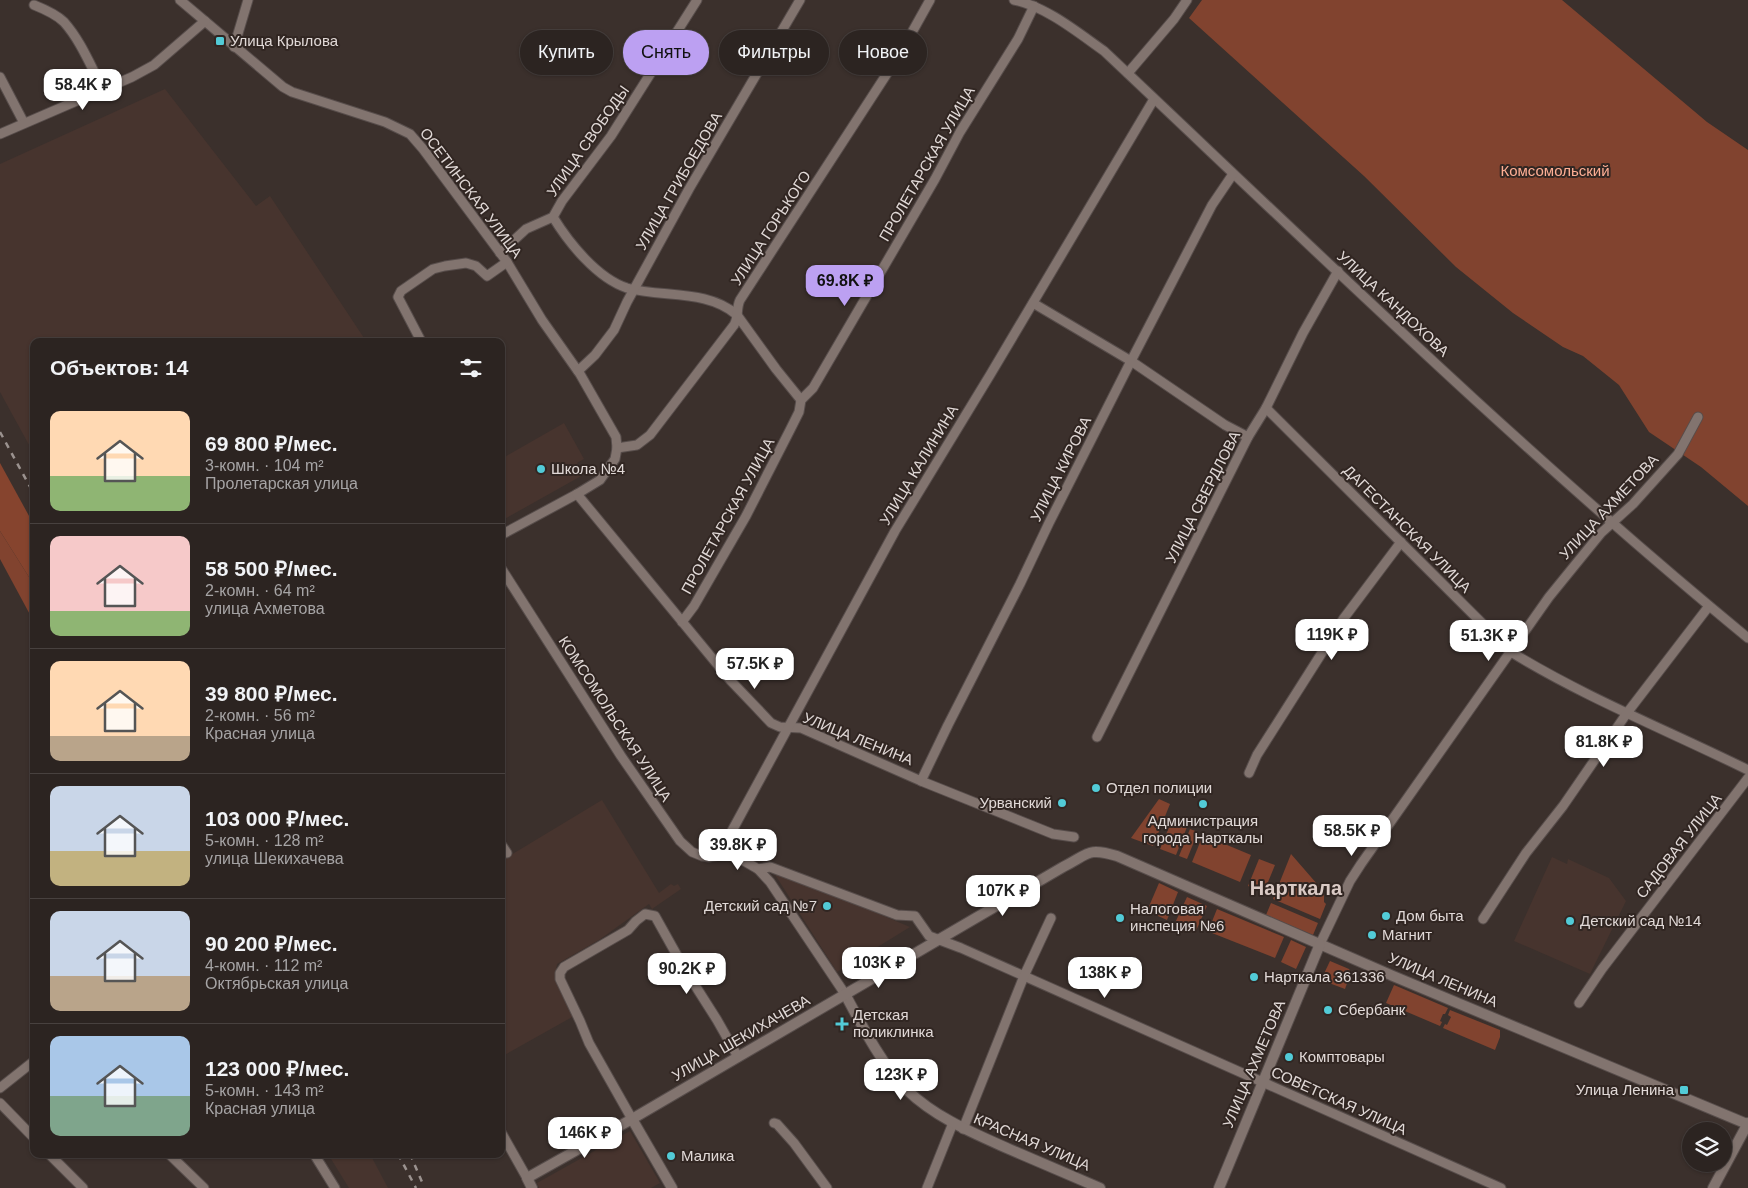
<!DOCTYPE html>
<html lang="ru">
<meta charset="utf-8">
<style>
:root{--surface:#2c2421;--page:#38302e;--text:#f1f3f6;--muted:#a6a4a5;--line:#48413f;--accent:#bca0f2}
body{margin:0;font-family:Helvetica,sans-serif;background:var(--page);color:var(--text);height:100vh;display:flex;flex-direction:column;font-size:19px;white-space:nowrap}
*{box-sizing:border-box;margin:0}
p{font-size:16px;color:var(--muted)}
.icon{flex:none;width:28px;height:28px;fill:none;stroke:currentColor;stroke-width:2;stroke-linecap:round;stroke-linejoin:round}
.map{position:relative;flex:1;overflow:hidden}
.panel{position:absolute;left:30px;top:338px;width:475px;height:820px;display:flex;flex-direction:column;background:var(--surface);border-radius:10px;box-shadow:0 1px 4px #0004,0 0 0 1px var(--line)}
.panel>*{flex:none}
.banner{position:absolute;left:520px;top:30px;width:475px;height:45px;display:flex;gap:10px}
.fabs{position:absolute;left:1682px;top:1122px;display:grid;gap:10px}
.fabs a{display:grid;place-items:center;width:50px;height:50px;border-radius:50%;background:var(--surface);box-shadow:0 1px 4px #0004,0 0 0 1px var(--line);font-size:25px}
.price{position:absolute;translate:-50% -42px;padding:0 11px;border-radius:10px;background:#fff;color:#222;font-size:16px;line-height:32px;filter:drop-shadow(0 1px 2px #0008)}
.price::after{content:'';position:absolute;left:50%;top:30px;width:15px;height:11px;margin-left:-8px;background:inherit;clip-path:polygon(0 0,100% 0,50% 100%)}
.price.on{background:var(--accent);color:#111}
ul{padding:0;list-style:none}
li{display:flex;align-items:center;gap:15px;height:125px;padding:0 20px}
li+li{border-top:1px solid var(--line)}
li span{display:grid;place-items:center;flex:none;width:140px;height:100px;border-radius:10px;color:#555}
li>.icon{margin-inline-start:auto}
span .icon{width:60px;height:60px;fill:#fffc;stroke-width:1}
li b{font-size:21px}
h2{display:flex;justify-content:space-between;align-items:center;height:60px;padding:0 20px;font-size:21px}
.chip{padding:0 18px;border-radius:22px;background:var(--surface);box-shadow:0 1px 4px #0004,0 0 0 1px var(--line);font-size:18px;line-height:45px}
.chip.on{background:var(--accent);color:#111}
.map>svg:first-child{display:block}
</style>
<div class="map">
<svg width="1748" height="1188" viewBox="0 0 1748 1188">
<rect width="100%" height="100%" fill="#3b302c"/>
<g fill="#47342e">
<polygon points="165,89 256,206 270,196 366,341 34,341 34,454 0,392 0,164"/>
<polygon points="564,423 584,459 577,463 583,475 501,521 501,459"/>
<polygon points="602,800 659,893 671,884 674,886 678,884 681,889 652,909 649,904 599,940 557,964 555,976 574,1016 501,1057 501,861"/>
<polygon points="1552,857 1567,864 1568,859 1609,878 1626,901 1590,974 1514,941"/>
<polygon points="774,873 808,884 910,927 837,972"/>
<polygon points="630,1131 660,1183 651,1188 539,1188 537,1183"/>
<polygon points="328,1154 370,1154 388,1188 349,1188"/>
</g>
<g fill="#81432f">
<polygon points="1202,0 1562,0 1707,122 1748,150 1748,506 1701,467 1649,432 1619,385 1583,356 1563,347 1513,313 1456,267 1364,176 1189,18"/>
<polygon points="0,531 34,585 34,622 0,559"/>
<polygon points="1159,799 1170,804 1153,846 1131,838"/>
<polygon points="1172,820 1187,827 1176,855 1160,849"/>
<polygon points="1190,829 1198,832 1187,859 1179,856"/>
<polygon points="1203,835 1251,855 1240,882 1192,862"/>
<polygon points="1291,854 1324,892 1324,902 1326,904 1320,919 1273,899"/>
<polygon points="1259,859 1275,865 1264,892 1248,886"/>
<polygon points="1159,883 1178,892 1167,920 1147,911"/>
<polygon points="1187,897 1207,906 1195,933 1175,923"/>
<polygon points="1271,903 1318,923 1313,935 1266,915"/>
<polygon points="1217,909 1284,937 1275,958 1212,933 1211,924"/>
<polygon points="1291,940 1306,947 1296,969 1281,962"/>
<polygon points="1330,961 1349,969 1351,972 1345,989 1321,980"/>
<polygon points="1394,985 1448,1008 1445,1014 1443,1014 1440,1021 1442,1022 1440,1026 1386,1003"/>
<polygon points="1450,1010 1500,1030 1500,1037 1495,1050 1443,1028 1445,1024 1447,1025 1451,1017 1448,1015"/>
</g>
<polygon fill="#86442e" points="0,463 34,525 34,585 0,531"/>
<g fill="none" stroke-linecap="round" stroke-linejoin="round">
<defs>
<g id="minor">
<polyline points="180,0 283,87 292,92 385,122 410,134 423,149 507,262 542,320 580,374 616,437 617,448 615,459 600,480 577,494 501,535"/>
<path d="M1014 0C1047 7 1077 32 1104 51 1315 250 1524 454 1748 638"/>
<path d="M34 5C44 9 56 14 64 22 81 41 91 67 103 89"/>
<polyline points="234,47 248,0"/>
<polyline points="1128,73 1174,19 1187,0"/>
<polyline points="0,77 24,123"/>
<polyline points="0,134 132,77 154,65 205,21"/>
<path d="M553 217C569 243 597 278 627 288 663 298 707 289 737 315L776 369 801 400"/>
<polyline points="500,253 526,229 553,217 562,201 611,136 697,0"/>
<polyline points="1033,303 1131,361 1225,425 1248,437"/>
<polyline points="421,341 398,297 401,291 433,269 445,266 466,263 476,266 487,276 507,262"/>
<polyline points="578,371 595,355 614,330 627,302 689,189 800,0"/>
<path d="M1266 408 1511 652C1586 698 1669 731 1748 770"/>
<path d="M617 448 637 445 650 435 734 325C739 317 736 308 740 300L901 52 930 0"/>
<polyline points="577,494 731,681 754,705 771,723 780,727 801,728 921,781 1053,834 1074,837"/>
<polyline points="501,568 621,756 680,841 692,852 702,856 709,857 725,854 739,858 758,869 770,882 845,994"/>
<polyline points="682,622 694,606 746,516 790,430 799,412 801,400 813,388 935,179 960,132 1018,39 1034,6"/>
<polyline points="1097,737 1248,437 1266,408 1303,333 1338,271"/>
<polyline points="1249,773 1257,755 1344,618 1401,542"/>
<polyline points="921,781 948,725 1020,584 1049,523 1131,361 1212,205 1233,174"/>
<polyline points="501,844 507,853"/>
<polyline points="725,854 727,840 895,531 990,375 1154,99"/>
<polyline points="758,869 770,867 897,915 915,916 929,936 961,948 1501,1188"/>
<polyline points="1483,919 1526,853 1563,806 1627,713 1709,606"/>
<polyline points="1320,944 1350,881 1361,864 1549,597 1601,533 1633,504 1678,454 1698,417"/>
<polyline points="1579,1003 1602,969 1748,778"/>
<polyline points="0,1088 34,1061"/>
<polyline points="0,1103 34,1138"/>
<polyline points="632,1119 589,1043 580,1021 560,979 560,973 564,967 628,930 636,921 645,914 655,916 684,968 717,1020 738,1057"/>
<polyline points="774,1123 777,1124 794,1143 827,1188"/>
<polyline points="963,1129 1024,976 1051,918"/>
<polyline points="501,1132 527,1178"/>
<polyline points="49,1154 83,1188"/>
<polyline points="169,1154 204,1188"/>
<polyline points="314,1154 335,1188"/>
<polyline points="927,1188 953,1123"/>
</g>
<g id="tertiary">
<path d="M845 994C861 1024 883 1067 907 1090 936 1118 973 1133 1009 1149 1040 1162 1070 1175 1100 1188"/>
<polyline points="632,1119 672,1188"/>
<path d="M532 1188 527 1178 632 1119 1063 867C1089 854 1087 847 1117 856L1393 976 1747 1124"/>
<polyline points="1219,1188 1320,944"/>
<polyline points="1713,1188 1748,1123"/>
</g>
</defs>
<use href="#minor" stroke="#574d4b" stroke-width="11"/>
<use href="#tertiary" stroke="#574d4b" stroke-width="12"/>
<use href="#minor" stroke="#82746f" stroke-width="9"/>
<use href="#tertiary" stroke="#82746f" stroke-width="10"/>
<g stroke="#9b928f" stroke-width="2.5" stroke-dasharray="6 6" stroke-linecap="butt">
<polyline points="0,432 34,494"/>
<polyline points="398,1154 416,1188"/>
<polyline points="410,1154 422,1182"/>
</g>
</g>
<g fill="#52cbd7" stroke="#312622" stroke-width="2">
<rect x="215" y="36" width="10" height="10" rx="2.5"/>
<circle cx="541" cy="469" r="5"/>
<circle cx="1096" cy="788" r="5"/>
<circle cx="1062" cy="803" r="5"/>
<circle cx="1203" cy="804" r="5"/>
<circle cx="827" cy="906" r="5"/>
<circle cx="1386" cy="916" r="5"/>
<circle cx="1120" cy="918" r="5"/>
<circle cx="1570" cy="921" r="5"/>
<circle cx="1372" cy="935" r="5"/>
<circle cx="1254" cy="977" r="5"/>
<circle cx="1328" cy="1010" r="5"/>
<path d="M839.5 1016.5h5v5h5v5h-5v5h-5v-5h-5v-5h5z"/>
<circle cx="1289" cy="1057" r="5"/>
<rect x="1679" y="1085" width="10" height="10" rx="2.5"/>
<circle cx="671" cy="1156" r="5"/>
</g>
<g text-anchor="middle" stroke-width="4" stroke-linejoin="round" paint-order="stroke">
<g font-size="15" fill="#e1d9d7" stroke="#312622" text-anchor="start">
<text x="230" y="46">Улица Крылова</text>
<text x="551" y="474">Школа №4</text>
<text x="1106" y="793">Отдел полиции</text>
<text x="1052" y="808" text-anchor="end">Урванский</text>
<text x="1203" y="826" text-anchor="middle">Администрация<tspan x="1203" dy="17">города Нарткалы</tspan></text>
<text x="817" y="911" text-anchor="end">Детский сад №7</text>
<text x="1130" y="914">Налоговая<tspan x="1130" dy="17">инспеция №6</tspan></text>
<text x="1396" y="921">Дом быта</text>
<text x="1580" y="926">Детский сад №14</text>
<text x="1382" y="940">Магнит</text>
<text x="1264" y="982">Нарткала 361336</text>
<text x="1338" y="1015">Сбербанк</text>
<text x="853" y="1020">Детская<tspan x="853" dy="17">поликлинка</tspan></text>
<text x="1299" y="1062">Комптовары</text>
<text x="1674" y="1095" text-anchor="end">Улица Ленина</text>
<text x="681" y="1161">Малика</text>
</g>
<g font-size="15" fill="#e1d9d7" stroke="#312622">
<text transform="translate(588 141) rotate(-55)" y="5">УЛИЦА СВОБОДЫ</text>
<text transform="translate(927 164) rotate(-60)" y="5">ПРОЛЕТАРСКАЯ УЛИЦА</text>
<text transform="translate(679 181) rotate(-60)" y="5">УЛИЦА ГРИБОЕДОВА</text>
<text transform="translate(471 193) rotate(53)" y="5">ОСЕТИНСКАЯ УЛИЦА</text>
<text transform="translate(771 228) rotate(-57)" y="5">УЛИЦА ГОРЬКОГО</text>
<text transform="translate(1393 304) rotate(43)" y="5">УЛИЦА КАНДОХОВА</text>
<text transform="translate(919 465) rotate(-59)" y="5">УЛИЦА КАЛИНИНА</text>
<text transform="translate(1061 469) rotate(-63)" y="5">УЛИЦА КИРОВА</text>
<text transform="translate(1203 497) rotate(-63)" y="5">УЛИЦА СВЕРДЛОВА</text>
<text transform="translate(1609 507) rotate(-47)" y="5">УЛИЦА АХМЕТОВА</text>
<text transform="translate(728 516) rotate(-61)" y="5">ПРОЛЕТАРСКАЯ УЛИЦА</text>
<text transform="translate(1407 529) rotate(45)" y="5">ДАГЕСТАНСКАЯ УЛИЦА</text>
<text transform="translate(615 719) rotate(57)" y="5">КОМСОМОЛЬСКАЯ УЛИЦА</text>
<text transform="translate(858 739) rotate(22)" y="5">УЛИЦА ЛЕНИНА</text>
<text transform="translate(1679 846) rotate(-52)" y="5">САДОВАЯ УЛИЦА</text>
<text transform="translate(1443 980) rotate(23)" y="5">УЛИЦА ЛЕНИНА</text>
<text transform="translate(741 1038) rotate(-30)" y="5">УЛИЦА ШЕКИХАЧЕВА</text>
<text transform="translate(1254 1064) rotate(-67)" y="5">УЛИЦА АХМЕТОВА</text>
<text transform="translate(1339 1101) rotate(24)" y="5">СОВЕТСКАЯ УЛИЦА</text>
<text transform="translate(1032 1142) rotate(23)" y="5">КРАСНАЯ УЛИЦА</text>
</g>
<g font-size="15" fill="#ffaf95" stroke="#312622">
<text x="1555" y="176">Комсомольский</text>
</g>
<g font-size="20" font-weight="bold" fill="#dacac5" stroke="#312622">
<text x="1296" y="895">Нарткала</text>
</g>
</g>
</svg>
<div class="fabs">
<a><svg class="icon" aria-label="layers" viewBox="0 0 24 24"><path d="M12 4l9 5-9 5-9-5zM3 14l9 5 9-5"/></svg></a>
</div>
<b class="price" style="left:83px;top:111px">58.4K ₽</b>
<b class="price on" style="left:845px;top:307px">69.8K ₽</b>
<b class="price" style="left:1332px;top:661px">119K ₽</b>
<b class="price" style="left:1489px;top:662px">51.3K ₽</b>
<b class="price" style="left:755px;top:690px">57.5K ₽</b>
<b class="price" style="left:1604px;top:768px">81.8K ₽</b>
<b class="price" style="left:1352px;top:857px">58.5K ₽</b>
<b class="price" style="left:738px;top:871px">39.8K ₽</b>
<b class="price" style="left:1003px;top:917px">107K ₽</b>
<b class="price" style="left:879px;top:989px">103K ₽</b>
<b class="price" style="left:687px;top:995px">90.2K ₽</b>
<b class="price" style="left:1105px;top:999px">138K ₽</b>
<b class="price" style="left:901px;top:1101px">123K ₽</b>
<b class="price" style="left:585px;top:1159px">146K ₽</b>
<div class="banner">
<a class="chip">Купить</a>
<a class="chip on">Снять</a>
<a class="chip">Фильтры</a>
<a class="chip">Новое</a>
</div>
<section class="panel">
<h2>Объектов: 14<svg class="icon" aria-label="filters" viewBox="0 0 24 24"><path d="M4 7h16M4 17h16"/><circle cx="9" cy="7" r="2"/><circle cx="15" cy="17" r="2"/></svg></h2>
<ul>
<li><span style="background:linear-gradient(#ffd9b3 65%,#8fb573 0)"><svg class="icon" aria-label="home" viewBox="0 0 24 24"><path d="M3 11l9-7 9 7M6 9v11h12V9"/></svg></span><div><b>69 800 ₽/мес.</b><p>3-комн. · 104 m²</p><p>Пролетарская улица</p></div></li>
<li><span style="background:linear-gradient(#f6c9c9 75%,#8fb573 0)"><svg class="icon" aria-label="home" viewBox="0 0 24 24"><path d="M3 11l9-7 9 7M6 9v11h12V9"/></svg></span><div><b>58 500 ₽/мес.</b><p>2-комн. · 64 m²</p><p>улица Ахметова</p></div></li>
<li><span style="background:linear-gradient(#ffd9b3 75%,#b9a48a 0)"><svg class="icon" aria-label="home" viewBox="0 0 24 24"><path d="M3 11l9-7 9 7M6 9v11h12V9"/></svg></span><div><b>39 800 ₽/мес.</b><p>2-комн. · 56 m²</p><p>Красная улица</p></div></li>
<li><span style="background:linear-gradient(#c9d6e8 65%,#c2b280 0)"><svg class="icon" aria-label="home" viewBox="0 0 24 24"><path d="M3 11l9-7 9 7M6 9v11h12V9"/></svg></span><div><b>103 000 ₽/мес.</b><p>5-комн. · 128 m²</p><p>улица Шекихачева</p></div></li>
<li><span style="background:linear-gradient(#c9d6e8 65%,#b9a48a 0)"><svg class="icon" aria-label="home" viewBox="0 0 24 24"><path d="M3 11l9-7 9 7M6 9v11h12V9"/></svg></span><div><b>90 200 ₽/мес.</b><p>4-комн. · 112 m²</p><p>Октябрьская улица</p></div></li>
<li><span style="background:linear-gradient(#a9c7e8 60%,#7fa58c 0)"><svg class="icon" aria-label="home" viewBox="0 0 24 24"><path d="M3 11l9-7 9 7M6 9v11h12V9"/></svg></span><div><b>123 000 ₽/мес.</b><p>5-комн. · 143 m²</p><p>Красная улица</p></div></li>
</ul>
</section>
</div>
